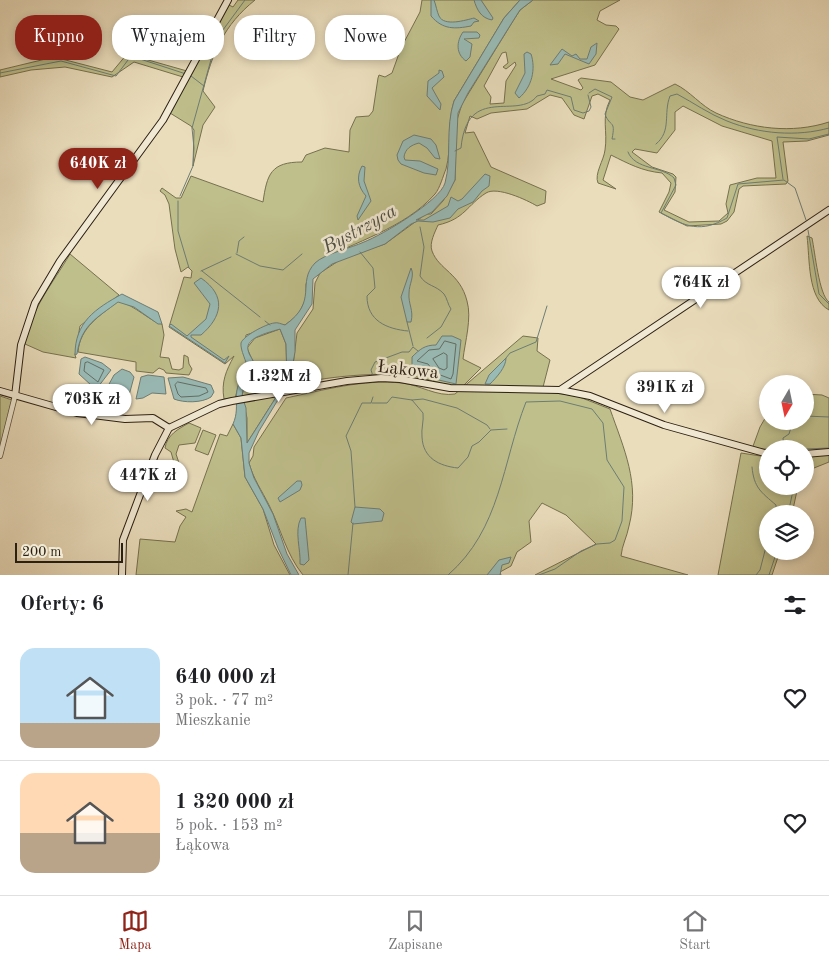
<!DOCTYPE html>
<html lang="pl">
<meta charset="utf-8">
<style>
:root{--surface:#fff;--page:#f6f6f6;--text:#202124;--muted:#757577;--line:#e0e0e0;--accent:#8f2418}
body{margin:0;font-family:"Old Standard TT",serif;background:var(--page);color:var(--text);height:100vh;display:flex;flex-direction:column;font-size:19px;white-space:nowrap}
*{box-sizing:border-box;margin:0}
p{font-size:16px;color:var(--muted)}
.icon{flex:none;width:28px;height:28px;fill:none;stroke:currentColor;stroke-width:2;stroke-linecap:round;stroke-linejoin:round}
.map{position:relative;height:575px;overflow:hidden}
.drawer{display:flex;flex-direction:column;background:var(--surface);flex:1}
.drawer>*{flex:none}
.hud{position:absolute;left:15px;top:15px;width:500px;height:45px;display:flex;gap:10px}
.needle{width:32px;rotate:189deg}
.tools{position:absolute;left:759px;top:375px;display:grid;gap:10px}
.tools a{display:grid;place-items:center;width:55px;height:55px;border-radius:50%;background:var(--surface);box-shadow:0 2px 8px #0003;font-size:25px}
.scale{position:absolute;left:15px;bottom:12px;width:108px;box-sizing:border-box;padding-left:5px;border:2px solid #2c2013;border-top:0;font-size:14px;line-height:18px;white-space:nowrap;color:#2c2013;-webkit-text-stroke:4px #f1e9d3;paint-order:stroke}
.price{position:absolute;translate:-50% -42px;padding:0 11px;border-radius:18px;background:#fff;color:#222;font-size:16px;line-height:32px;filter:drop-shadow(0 1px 2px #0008)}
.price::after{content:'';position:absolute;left:50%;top:30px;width:15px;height:11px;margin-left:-8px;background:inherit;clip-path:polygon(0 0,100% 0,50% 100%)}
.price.selected{background:var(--accent);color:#fff}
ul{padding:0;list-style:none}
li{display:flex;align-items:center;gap:15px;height:125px;padding:0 20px}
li+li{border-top:1px solid var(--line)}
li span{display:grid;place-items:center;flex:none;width:140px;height:100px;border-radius:15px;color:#555}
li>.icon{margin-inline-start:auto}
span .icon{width:60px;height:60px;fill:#fffc;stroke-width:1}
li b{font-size:21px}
h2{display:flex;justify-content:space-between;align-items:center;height:60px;padding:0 20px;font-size:21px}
.tag{padding:0 18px;border-radius:20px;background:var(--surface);box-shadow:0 2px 8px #0003;font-size:18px;line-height:45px}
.tag.selected{background:var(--accent);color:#fff}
.dock{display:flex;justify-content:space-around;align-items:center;height:70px;border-top:1px solid var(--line);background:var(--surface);font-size:14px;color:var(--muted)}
.dock a{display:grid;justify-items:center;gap:2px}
.dock .selected{color:var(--accent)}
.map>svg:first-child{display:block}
</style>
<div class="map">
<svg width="829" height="575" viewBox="0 0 829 575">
<rect width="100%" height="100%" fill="#eaddbc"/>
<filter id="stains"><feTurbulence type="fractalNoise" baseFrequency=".004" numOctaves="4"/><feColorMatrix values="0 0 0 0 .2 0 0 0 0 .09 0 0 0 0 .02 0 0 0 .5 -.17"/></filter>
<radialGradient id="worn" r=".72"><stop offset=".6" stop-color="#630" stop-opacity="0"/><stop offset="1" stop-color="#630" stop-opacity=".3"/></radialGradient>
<g fill="#bfbf8b" stroke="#76704f" fill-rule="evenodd">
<path d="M238 0H255C224 25 212 53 203 91L215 107 203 125 193 166 194 130 191 126 170 113 229 5 233 7Z"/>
<path d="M422 0H520L504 18 454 101C447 123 452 147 446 169 443 176 440 188 435 194 404 229 355 241 316 263L306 284V299L298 315 285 325H268L261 330 246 335 244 352 248 370 240 381 235 398 224 399C221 382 226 371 234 356L225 364 169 327 184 277 191 278 192 271 188 267 181 272 175 249 169 204 165 195 160 191 162 188 176 198H181L191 176 263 202C267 174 271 162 302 162L306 155 325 148 349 152 350 130 356 117 369 116 373 111 378 78 379 75 385 77 392 73 401 48 420 12Z"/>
<path d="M533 0H620L600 11 597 20 606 25 616 26 619 29 595 65 551 79 581 90 583 88 578 80 581 78 611 82 630 97 643 100 675 84C690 91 701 106 716 113 751 129 792 134 829 122V135L807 141 783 142 788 181 786 184 743 186 739 189 734 212 727 221 721 224 687 226 659 212 669 192 671 183 662 173C642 171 629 164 611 155L603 180 616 189 598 183C594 174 604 160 605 150 608 131 601 118 610 100L598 94 592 96 584 119 574 115 562 98 550 95 527 109 491 113 477 119 470 116 465 133 474 132 491 167 546 191 545 203 537 206C527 200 497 186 486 193 467 205 465 219 438 225 435 232 429 243 432 251 439 270 460 273 467 301 472 318 465 342 463 359L481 368 462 387C442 385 424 377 405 375 381 372 306 377 286 389L292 373 297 333 313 309 315 283 320 273 343 258 385 244 426 214H431L443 201 455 180 456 123 462 104 513 21 520 10ZM506 52 508 63 503 67 506 69 515 62 516 65 506 81 504 103 490 104 491 97 484 86 502 53ZM683 106 722 126 772 141 776 178H757L730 185 726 204 728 213 719 221 689 222 664 210 675 192 676 177 673 174 652 167 632 152 635 149 657 153 675 130V112Z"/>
<polygon points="127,54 187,71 183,77 134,62 112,77 65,67 31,70 0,77 0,70 54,57 112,72"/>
<path d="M807 236 812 238C815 252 819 295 829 302V310C807 298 810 259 807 236Z"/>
<path d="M70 254 119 295 80 326 75 355 76 358 43 352 25 344C30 310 53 283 70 254Z"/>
<path d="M118 301C135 305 152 323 162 324L164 335 160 357 169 358 172 369 179 370 183 368 184 355 188 357 189 364 192 369 189 375 166 373 164 370 159 368 153 373 136 371V362L78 352C80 327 100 316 118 301Z"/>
<polygon points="280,329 286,344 287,380 247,443 247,418 242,396 244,385 254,364 247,348 255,338"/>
<path d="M523 336 538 338 537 351 550 360 542 391 577 396 610 409C624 449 640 483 629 526 627 537 622 545 621 556L688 575H535L596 544 566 515 542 503 529 521 531 542 517 552 511 566 500 572 501 575H303C286 554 281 529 269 505 262 491 253 478 249 463L253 456 254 447 286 398C324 390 363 379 402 383 420 385 437 397 455 394Z"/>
<polygon points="805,394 822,395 829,398 829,462 809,470 805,464 805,449 752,449 760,427 767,415 768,421 805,421"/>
<polygon points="0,396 12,400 0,448"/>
<path d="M189 423 201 428 195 443 179 445 176 454 179 463 175 466 171 452 165 448C167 435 178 429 189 423Z"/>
<polygon points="233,424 241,438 245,477 263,509 274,545 290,575 136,575 140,539 175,542 180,526 186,517 176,511 186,509 192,512 220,434 227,436"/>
<polygon points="203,430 216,435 208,455 195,450"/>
<polygon points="741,453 767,457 768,486 798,486 792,514 768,514 768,551 780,551 772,575 718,575"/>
</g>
<g fill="#99bbb6" stroke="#6d7d75" fill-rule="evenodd">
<path d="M431 0H434C436 5 437 12 439 16 444 27 466 20 474 18L479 21 474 22 471 26C455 29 443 30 431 16Z"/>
<path d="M474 0H481L493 18 492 20C481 18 477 10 474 0Z"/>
<path d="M520 0H533L520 10 513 21 468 93 458 113 455 180 447 196 432 212 416 220H424L448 206 451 197 458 201 462 199 485 174 490 176 489 186 482 191 473 202 458 209 450 218 433 222 418 221 411 224 385 244 332 264 313 279 312 304 295 330V352L290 380 259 431 249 453V463L254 478 273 514 287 554 299 575H291L278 548 263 509 245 477 241 438 233 424C242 404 228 391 248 370 247 362 240 350 241 343 243 336 266 324 274 323 278 322 281 324 285 325 319 301 296 283 315 263 324 254 351 248 364 242 382 235 440 201 445 183 452 158 445 128 454 101L504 18ZM280 329 286 344 287 380 247 443 246 408 242 396 244 385 254 364C253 358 249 356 248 350 245 337 271 332 280 329Z"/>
<path d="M463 32H477L480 35 479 38 464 39 472 44 470 57 466 61C456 54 456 42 463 32Z"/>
<polygon points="597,43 596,54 589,64 565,54 558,64 550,65 562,49 572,56 576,54 580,59 587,59 591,47"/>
<path d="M527 52 531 54C536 69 532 87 519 98L515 93 525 73 524 54Z"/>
<polygon points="439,70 442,71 444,77 432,88 441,104 440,110 427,96 428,81 439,73"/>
<path d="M414 135 431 139 436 145 440 159 435 158 427 148 419 143C411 145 405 149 404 157L405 160 420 161 438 169 436 175 424 173 401 164 398 160 397 155 403 141Z"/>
<path d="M362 166 365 167 364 181 371 201 358 220 357 216 366 196C358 187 356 177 362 166Z"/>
<path d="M411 268C415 276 409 284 409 293 408 304 414 310 411 322H407L401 297Z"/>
<path d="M201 278C227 296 222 317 201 335H191V337L224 360 229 356 225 363 169 326 171 324 187 336 206 319 210 304 194 283Z"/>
<path d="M122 294 158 312 162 324H158L134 307 118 302C97 318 81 325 77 354L75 355C75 322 95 309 122 294Z"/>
<path d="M442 336H452L461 340 456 384 430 378 425 367 412 366V357C420 349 425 345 436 345Z"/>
<polygon points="85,357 102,363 111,370 98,387 92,386 79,374 81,359"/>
<path d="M506 358C506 367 497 377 490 384H485L489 375Z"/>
<polygon points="122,369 130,372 134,377 128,399 112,390 108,386 114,375"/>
<polygon points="148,375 164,377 166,394 152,393 143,398 136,399 141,377"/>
<path d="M183 377 211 385 214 392 211 397C202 403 184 403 174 399L168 378Z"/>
<polygon points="297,481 301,481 302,485 300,490 280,502 278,498"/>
<polygon points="355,507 380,509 384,513 382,521 353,524 351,522"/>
<path d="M301 518H305L309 560 304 565 300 564C301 550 294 531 301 518Z"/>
<polygon points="511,557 509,563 502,565 500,575 487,575 499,560"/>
</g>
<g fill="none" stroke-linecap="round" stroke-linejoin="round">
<g stroke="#626e64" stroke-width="1">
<polygon points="445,341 456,344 453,374 451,379 435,373 428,364 417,361 429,350 439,349"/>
<polygon points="444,353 447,355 447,368 444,370 439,368 433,359"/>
<polygon points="88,362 104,370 98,382 84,371 85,363"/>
<polygon points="178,382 206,388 208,392 199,396 181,397 178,394 175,385"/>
</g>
<g stroke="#6d7d75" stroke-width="1">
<polyline points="0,73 61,61 116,76 131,56 186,74"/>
<polyline points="191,76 204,86"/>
<path d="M589 93 595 89 612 97 605 114C610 128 616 119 612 139H615"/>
<path d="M656 144C672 131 663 114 670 96L677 94C694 103 709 114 727 121 759 134 797 137 829 128"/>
<path d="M455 151 461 148C467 83 518 121 537 96L545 94 547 90 571 97 574 110 583 113 589 111 591 107 588 95"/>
<path d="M628 152C635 170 662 166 674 178L676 185 661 213C686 227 701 233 727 218L738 184 784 180 795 188 806 220"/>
<polyline points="783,179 777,137 809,139 829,134"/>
<polyline points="180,196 193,166 194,148 192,128 217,38 245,0"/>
<polyline points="178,201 178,231 189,268"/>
<path d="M420 227 424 247 420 276C426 286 436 285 444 294 447 298 448 305 451 309L441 327 427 338"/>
<polyline points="808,230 819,294 829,304"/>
<path d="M360 252 373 268 375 288 367 296C367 321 387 329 408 331"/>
<polyline points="237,253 239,241 244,237"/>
<polyline points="236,254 260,266 283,270 302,254"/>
<polyline points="201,271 231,257"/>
<polyline points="202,271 260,317"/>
<polyline points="265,321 270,325"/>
<polyline points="407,322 413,346"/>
<polyline points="506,358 510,353 536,342 547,306"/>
<polyline points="373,376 371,370 375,362 402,352 409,352 413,347 418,351"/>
<polyline points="412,400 423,399 457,408 487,425 490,429"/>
<path d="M372 403H387L392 397 412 400 423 413C424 421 421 429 422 437 423 458 439 466 458 468L468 457 472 446 479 442 491 430 507 429"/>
<polyline points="805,416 829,417"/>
<polyline points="784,449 783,438 789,434 793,421"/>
<polyline points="805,449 829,448"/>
<path d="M752 467C754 488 761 492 776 505V514"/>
<polyline points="355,507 351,451 346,436 362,403 371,403 373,397"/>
<polyline points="788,514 794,486"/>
<polyline points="348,575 353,523"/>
<path d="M448 575C501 529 502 463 526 402L560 401 592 409 603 423 607 460 624 487 622 521 615 540 610 543 597 544 581 551 555 569 539 575"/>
<polyline points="756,575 760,570 768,539"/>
<polyline points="769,575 777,551"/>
</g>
<defs>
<g id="street">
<polyline points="63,410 75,389 88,392"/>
<polyline points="0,456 15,396"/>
</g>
<g id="secondary">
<polyline points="560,390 829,210"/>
<polyline points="0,391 77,413 125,419 153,418 169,428"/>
<polyline points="15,396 21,345 35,303 60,261 163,120 228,0"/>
<polyline points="169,428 219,404 232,401 347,381 381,378 400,379 450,388 560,390 590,396 664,425 768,454"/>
<polyline points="805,454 829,452"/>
<polyline points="122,575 123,540 155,455 169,428"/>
</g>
</defs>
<use href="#street" stroke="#5c4f3d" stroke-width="6"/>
<use href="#secondary" stroke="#2c2013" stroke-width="8"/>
<use href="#street" stroke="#f1e9d3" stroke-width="4.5"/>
<use href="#secondary" stroke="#f1e9d3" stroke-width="6"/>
</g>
<g text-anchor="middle" stroke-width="5" stroke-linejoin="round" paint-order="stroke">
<g font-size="18" fill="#2c2013" stroke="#f1e9d3">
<text transform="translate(408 369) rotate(6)" y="6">Łąkowa</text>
</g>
<g font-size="19" font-style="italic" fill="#4d4e44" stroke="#f1e9d3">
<text transform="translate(359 228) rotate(-29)" y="7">Bystrzyca</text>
</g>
</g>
<rect width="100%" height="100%" filter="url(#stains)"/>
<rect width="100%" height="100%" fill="url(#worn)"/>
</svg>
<div class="tools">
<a><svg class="needle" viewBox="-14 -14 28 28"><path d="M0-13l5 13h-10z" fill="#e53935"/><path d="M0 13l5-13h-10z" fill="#757577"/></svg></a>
<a><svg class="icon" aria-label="locate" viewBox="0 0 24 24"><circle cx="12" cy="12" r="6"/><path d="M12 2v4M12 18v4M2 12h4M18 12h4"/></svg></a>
<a><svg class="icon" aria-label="layers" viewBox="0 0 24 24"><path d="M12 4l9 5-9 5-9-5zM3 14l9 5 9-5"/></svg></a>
</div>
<div class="scale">200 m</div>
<b class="price selected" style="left:98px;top:190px">640K zł</b>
<b class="price" style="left:701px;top:309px">764K zł</b>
<b class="price" style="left:279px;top:403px">1.32M zł</b>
<b class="price" style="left:665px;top:414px">391K zł</b>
<b class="price" style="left:92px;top:426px">703K zł</b>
<b class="price" style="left:148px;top:502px">447K zł</b>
<div class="hud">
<a class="tag selected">Kupno</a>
<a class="tag">Wynajem</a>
<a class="tag">Filtry</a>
<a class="tag">Nowe</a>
</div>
</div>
<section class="drawer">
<h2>Oferty: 6<svg class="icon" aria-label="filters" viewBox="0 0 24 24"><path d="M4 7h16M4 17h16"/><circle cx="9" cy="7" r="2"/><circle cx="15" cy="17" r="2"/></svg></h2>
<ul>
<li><span style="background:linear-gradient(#bfe0f5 75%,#b9a48a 0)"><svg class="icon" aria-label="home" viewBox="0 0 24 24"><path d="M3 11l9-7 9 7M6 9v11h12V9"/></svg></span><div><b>640 000 zł</b><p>3 pok. · 77 m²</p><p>Mieszkanie</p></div><svg class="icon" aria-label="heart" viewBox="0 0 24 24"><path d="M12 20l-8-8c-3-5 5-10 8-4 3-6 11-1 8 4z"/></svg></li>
<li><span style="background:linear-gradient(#ffd9b3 60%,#b9a48a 0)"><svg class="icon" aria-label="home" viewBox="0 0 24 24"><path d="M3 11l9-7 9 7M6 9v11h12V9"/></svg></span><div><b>1 320 000 zł</b><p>5 pok. · 153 m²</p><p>Łąkowa</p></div><svg class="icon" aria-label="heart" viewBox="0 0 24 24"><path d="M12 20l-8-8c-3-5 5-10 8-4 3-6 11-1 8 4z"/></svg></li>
</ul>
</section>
<nav class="dock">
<a class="selected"><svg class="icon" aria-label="map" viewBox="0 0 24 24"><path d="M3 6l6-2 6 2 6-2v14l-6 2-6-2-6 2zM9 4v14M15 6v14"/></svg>Mapa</a>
<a><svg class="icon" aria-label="saved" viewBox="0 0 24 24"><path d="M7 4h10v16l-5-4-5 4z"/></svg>Zapisane</a>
<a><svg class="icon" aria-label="home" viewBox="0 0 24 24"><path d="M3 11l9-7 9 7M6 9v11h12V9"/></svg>Start</a>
</nav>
